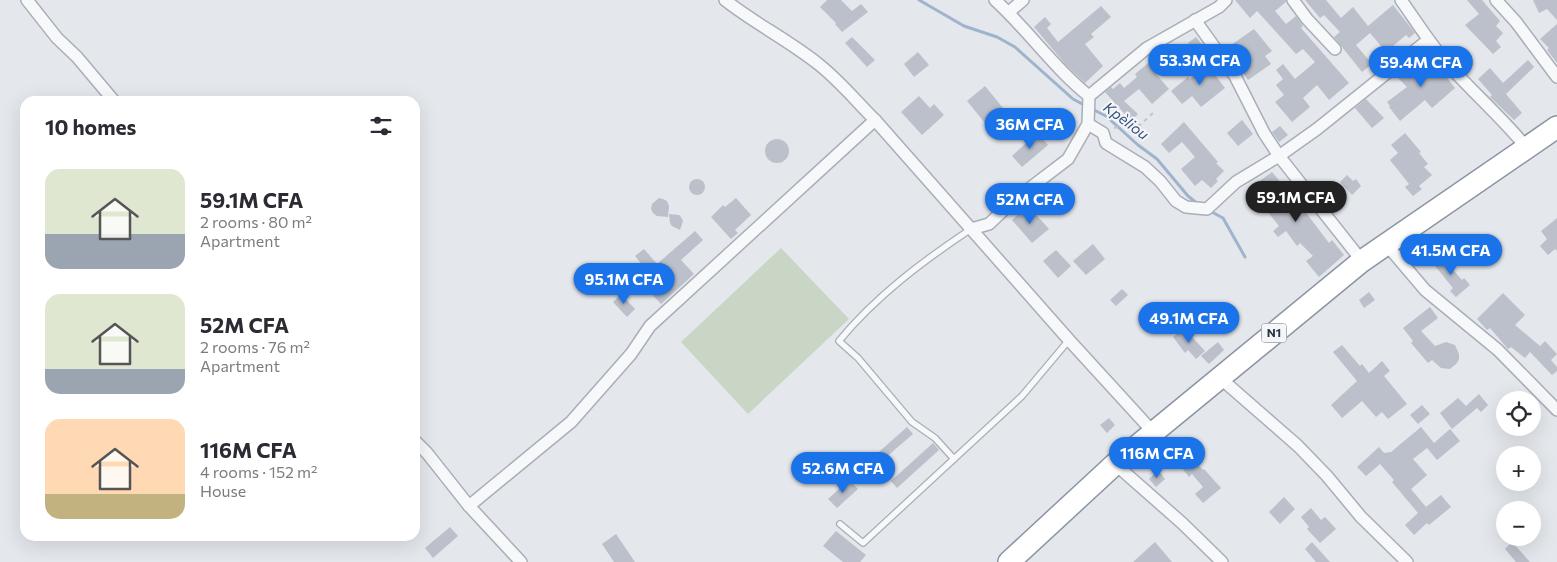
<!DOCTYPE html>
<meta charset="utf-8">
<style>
:root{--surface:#fff;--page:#f2f2f3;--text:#2b2b33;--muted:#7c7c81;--accent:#1a73e8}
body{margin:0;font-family:Commissioner,sans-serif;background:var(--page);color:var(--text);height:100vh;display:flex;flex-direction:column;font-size:19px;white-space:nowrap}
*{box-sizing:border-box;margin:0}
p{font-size:16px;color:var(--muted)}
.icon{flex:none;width:28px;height:28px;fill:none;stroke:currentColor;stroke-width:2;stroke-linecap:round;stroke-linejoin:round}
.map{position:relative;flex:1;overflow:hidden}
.drawer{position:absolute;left:20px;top:96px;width:400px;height:445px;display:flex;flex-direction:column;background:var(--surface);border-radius:15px;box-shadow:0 5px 20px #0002}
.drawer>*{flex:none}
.tools{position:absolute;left:1496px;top:391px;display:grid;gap:10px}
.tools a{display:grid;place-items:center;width:45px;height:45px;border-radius:50%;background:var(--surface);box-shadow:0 5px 20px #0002;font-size:25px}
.price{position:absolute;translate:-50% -42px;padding:0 11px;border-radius:18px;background:var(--accent);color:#fff;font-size:16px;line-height:32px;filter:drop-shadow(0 1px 2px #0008)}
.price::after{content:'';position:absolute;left:50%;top:30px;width:15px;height:11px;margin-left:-8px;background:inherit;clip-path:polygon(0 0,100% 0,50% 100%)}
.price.active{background:#222;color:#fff}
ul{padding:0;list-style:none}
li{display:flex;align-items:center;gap:15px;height:125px;padding:0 25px}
li span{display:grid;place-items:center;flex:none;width:140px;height:100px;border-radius:15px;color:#555}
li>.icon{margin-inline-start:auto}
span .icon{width:60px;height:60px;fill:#fffc;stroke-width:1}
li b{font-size:21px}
h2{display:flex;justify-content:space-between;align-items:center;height:60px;padding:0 25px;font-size:21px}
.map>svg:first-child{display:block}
</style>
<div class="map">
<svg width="1557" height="562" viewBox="0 0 1557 562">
<rect width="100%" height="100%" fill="#e4e7ec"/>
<polygon fill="#c9d6c5" points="781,248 849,319 748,414 681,342"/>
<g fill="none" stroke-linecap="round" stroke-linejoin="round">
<g stroke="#9fb4cc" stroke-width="3">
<polyline points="919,0 964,26 997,37 1015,47 1073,99 1086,106"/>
<polyline points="1092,109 1106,116 1138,145 1157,159 1188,196 1198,204"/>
<polyline points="1210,211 1223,218 1245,257"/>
</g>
</g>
<g fill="#bbc0ca">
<polygon points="827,0 841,0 852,11 861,4 868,12 842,32 835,24 836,23 820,7"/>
<polygon points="1235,0 1286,0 1286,2 1275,11 1286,24 1296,16 1303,26 1301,28 1349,83 1329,100 1317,85 1303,98 1310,107 1292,122 1275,102 1284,95 1276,85 1283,79 1276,70 1283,64 1295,79 1315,62 1303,49 1296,54 1257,11 1250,18"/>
<polygon points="1305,0 1326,0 1341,18 1353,7 1368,26 1393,5 1415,33 1409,38 1406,35 1386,52 1370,33 1356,45 1372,64 1362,72 1334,37 1340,32 1324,15 1320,18"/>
<polygon points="1467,0 1482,0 1500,21 1496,26 1503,33 1496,41 1501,47 1493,54 1465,25 1479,14"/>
<polygon points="1533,0 1557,0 1557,20 1547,9 1539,13"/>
<polygon points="1101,6 1111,17 1091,34 1094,37 1085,44 1103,66 1085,83 1066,65 1034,27 1045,17 1051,24 1047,28 1058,42"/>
<polygon points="1557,24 1557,63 1547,50 1549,48 1540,39"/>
<polygon points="1254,29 1272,51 1265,56 1271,64 1248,80 1237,64 1242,61 1231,45"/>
<polygon points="852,37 875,60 867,67 845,43"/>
<polygon points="1196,37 1212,57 1204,63 1188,43"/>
<polygon points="918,52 929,65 914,77 904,64"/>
<polygon points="1428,54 1455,88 1432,108 1425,100 1400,121 1389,107 1390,106 1387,102 1407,87 1397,77"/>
<polygon points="1528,60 1534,67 1506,94 1522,113 1514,120 1490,97 1492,95 1478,79 1490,68 1503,83"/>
<polygon points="1151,61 1158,70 1155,73 1169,89 1152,104 1139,89 1124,101 1138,114 1131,121 1105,92 1111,87 1113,89 1120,83 1124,88 1137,77 1135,74"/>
<polygon points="1209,62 1219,74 1216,76 1225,88 1201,107 1192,96 1182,104 1171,91 1188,77 1190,79"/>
<polygon points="985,86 1003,108 985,123 967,101"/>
<polygon points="919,96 930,108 934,104 944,115 922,135 901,112"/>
<polygon points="1366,99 1384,118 1372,128 1355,108"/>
<polygon points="1242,120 1253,134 1238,146 1227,133"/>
<polygon points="1184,122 1218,162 1216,163 1224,171 1216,179 1218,181 1211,188 1202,180 1195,186 1181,169 1195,157 1182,142 1169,153 1161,144"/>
<polygon points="1280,126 1288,135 1279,142 1272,132"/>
<polygon points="1037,133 1048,145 1022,167 1012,156"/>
<polygon points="1405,133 1421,152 1419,153 1428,164 1424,167 1432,175 1419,186 1422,189 1413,196 1405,187 1409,184 1390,160 1398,153 1391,145"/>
<circle cx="777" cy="151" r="12"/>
<polygon points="1272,172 1298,203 1303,199 1308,205 1304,210 1329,243 1332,240 1344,255 1319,277 1306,261 1313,256 1300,243 1297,246 1286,231 1278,237 1273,231 1279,226 1267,211 1268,210 1249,189"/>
<polygon points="1347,175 1353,181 1356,179 1361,186 1352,195 1340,182"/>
<circle cx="697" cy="187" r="8"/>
<polygon points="659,198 663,199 667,201 669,206 668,217 657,216 653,213 651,209 652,204"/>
<polygon points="736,198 751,215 735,230 738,233 731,239 711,217 723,205 725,207"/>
<polygon points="1028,206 1049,229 1032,243 1012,220"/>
<polygon points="669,214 679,215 681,217 683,221 680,230 672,226 670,223"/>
<polygon points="1557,218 1557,251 1555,249 1548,255 1540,246 1547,239 1541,231"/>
<polygon points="695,231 703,240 681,260 694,274 661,304 644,286 653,278 635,256 644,249 657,264"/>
<polygon points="1093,244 1105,259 1086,275 1073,261"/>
<polygon points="1421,249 1427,257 1418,265 1412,257"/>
<polygon points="1056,250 1071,266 1058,278 1043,261"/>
<polygon points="1439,254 1462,280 1464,278 1470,285 1456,297 1450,291 1453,288 1431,261"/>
<polygon points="1122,289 1128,295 1116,306 1110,300"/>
<polygon points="1369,292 1375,300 1364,308 1359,300"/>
<polygon points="1503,293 1525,315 1515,325 1540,346 1545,341 1557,354 1551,360 1557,367 1557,371 1552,375 1530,352 1525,358 1511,347 1508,349 1490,328 1487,330 1477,319"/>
<polygon points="621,294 635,309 627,317 613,302"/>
<polygon points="1430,307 1438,318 1421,331 1435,346 1446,342 1455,345 1459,354 1459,359 1457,363 1450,369 1441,368 1432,360 1428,363 1411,343 1413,341 1403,328"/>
<polygon points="1184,328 1205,351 1196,359 1188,350 1185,353 1173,337"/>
<polygon points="1218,342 1224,350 1209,364 1201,356"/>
<polygon points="1342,345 1360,366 1362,364 1369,373 1382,361 1390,371 1384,376 1407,404 1388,419 1382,412 1376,417 1362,401 1342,418 1331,405 1357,381 1333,352"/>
<polygon points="1479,394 1488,405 1481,412 1477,408 1452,429 1440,413 1458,398 1466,406"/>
<polygon points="1422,405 1430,414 1418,424 1410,415"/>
<polygon points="1109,418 1115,425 1107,433 1100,425"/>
<polygon points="907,427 913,434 877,465 871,459"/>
<polygon points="1421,427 1434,443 1450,429 1460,441 1437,460 1427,448 1413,459 1427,475 1411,489 1426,507 1441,495 1451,507 1429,525 1427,523 1414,535 1405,525 1418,513 1392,482 1394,480 1380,464 1366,476 1357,467 1379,447 1384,453 1391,452"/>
<polygon points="933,443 939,450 897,488 891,481"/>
<polygon points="1192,458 1203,470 1204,469 1221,488 1203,503 1195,494 1203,487 1192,474 1189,477 1182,468"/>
<polygon points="1158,470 1165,479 1156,487 1149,479"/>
<polygon points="849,480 858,489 837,508 828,499"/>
<polygon points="1284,497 1295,509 1280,524 1269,512"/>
<polygon points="1311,508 1321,520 1325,517 1336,529 1320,543 1307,529 1309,527 1301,517"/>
<polygon points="450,527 458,536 433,558 425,548"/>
<polygon points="836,531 866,555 860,562 843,562 823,546"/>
<polygon points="616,534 635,562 614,562 602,544"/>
<polygon points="1155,542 1172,562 1133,562"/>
<polygon points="1312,542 1330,562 1316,562 1305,549"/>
<polygon points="1512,542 1530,562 1516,562 1505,549"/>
</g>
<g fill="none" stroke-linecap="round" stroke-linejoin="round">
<defs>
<g id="lane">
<path d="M954 459 935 438 912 422 858 358 839 341C876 296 923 261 971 229"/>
<polyline points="840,524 863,543 1022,396 1069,340"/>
</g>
<g id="street">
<polyline points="27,0 57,38 77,57 114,101"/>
<path d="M725 0C754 23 788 40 817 63 838 79 856 101 875 120L1069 340 1154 433"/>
<path d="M995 0C1028 30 1054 68 1089 96"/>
<polyline points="1293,0 1307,19 1335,49"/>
<path d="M1401 0C1418 24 1434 50 1454 71 1478 97 1504 120 1526 147"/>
<polyline points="1496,0 1516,22 1557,77"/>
<polyline points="1009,12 1023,0"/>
<polyline points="1195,20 1235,76 1264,133 1279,156 1362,261"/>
<polyline points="1088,124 1103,133 1106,143 1145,167 1160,181 1176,201 1186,207 1207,209 1236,182 1279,156 1317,129 1428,40"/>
<polyline points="971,229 989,224 1013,201 1068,159 1088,124 1089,96 1147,48 1219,7 1226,0"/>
<polyline points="1386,244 1425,290 1498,350 1557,410"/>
<polyline points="1219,377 1298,446 1327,476 1361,517 1407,562"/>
<polyline points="415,441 427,453 469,506 521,562"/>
<polyline points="1115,464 1182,523 1222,562"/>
<polyline points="469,506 571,422 631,354 650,326 875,120"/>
</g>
<polyline id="highway" points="1009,562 1115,464 1362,261 1557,127"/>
</defs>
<use href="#lane" stroke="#a9aeb7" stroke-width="8"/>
<use href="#street" stroke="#a9aeb7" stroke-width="14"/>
<use href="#highway" stroke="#8b94a3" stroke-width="24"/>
<polyline stroke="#c2c5cb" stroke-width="2" stroke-dasharray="4 4" stroke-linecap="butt" points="1114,128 1125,125 1140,125 1155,111"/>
<use href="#lane" stroke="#f7f8fa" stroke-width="5.5"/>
<use href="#street" stroke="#f7f8fa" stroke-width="11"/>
<use href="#highway" stroke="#fff" stroke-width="21"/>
</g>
<g text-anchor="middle" stroke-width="4" stroke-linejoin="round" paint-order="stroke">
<rect fill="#f4f6f9" stroke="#676e7b" stroke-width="1" x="1261.5" y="323.5" width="25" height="19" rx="4"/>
<g font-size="12" font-weight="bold" fill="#2b3445">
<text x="1274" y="337">N1</text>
</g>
<g font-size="15" font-style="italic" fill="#34527a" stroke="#f4f6f9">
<text transform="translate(1126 121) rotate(37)" y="5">Kpèliou</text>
</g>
</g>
</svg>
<div class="tools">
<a><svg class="icon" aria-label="locate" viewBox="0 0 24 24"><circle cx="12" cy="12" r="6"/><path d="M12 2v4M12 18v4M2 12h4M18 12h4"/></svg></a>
<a>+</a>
<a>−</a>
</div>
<b class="price" style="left:1200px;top:86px">53.3M CFA</b>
<b class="price" style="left:1421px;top:88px">59.4M CFA</b>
<b class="price" style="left:1030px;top:150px">36M CFA</b>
<b class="price active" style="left:1296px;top:223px">59.1M CFA</b>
<b class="price" style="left:1030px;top:225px">52M CFA</b>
<b class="price" style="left:1451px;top:276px">41.5M CFA</b>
<b class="price" style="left:624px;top:305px">95.1M CFA</b>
<b class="price" style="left:1189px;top:344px">49.1M CFA</b>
<b class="price" style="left:1157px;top:479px">116M CFA</b>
<b class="price" style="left:843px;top:494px">52.6M CFA</b>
<section class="drawer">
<h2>10 homes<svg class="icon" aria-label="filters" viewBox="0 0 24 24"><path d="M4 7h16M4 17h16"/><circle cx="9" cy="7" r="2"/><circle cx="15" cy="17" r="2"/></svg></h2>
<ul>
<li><span style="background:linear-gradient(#dfe7d0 65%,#9aa5b1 0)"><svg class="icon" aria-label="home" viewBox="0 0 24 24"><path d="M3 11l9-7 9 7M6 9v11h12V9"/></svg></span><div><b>59.1M CFA</b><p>2 rooms · 80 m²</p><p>Apartment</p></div></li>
<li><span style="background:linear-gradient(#dfe7d0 75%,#9aa5b1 0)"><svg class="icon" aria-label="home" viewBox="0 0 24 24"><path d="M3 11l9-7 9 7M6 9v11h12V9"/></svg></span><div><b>52M CFA</b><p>2 rooms · 76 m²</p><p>Apartment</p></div></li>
<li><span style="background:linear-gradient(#ffd9b3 75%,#c2b280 0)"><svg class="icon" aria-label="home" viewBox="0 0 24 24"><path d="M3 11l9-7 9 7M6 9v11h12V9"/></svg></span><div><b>116M CFA</b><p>4 rooms · 152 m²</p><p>House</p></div></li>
</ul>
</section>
</div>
